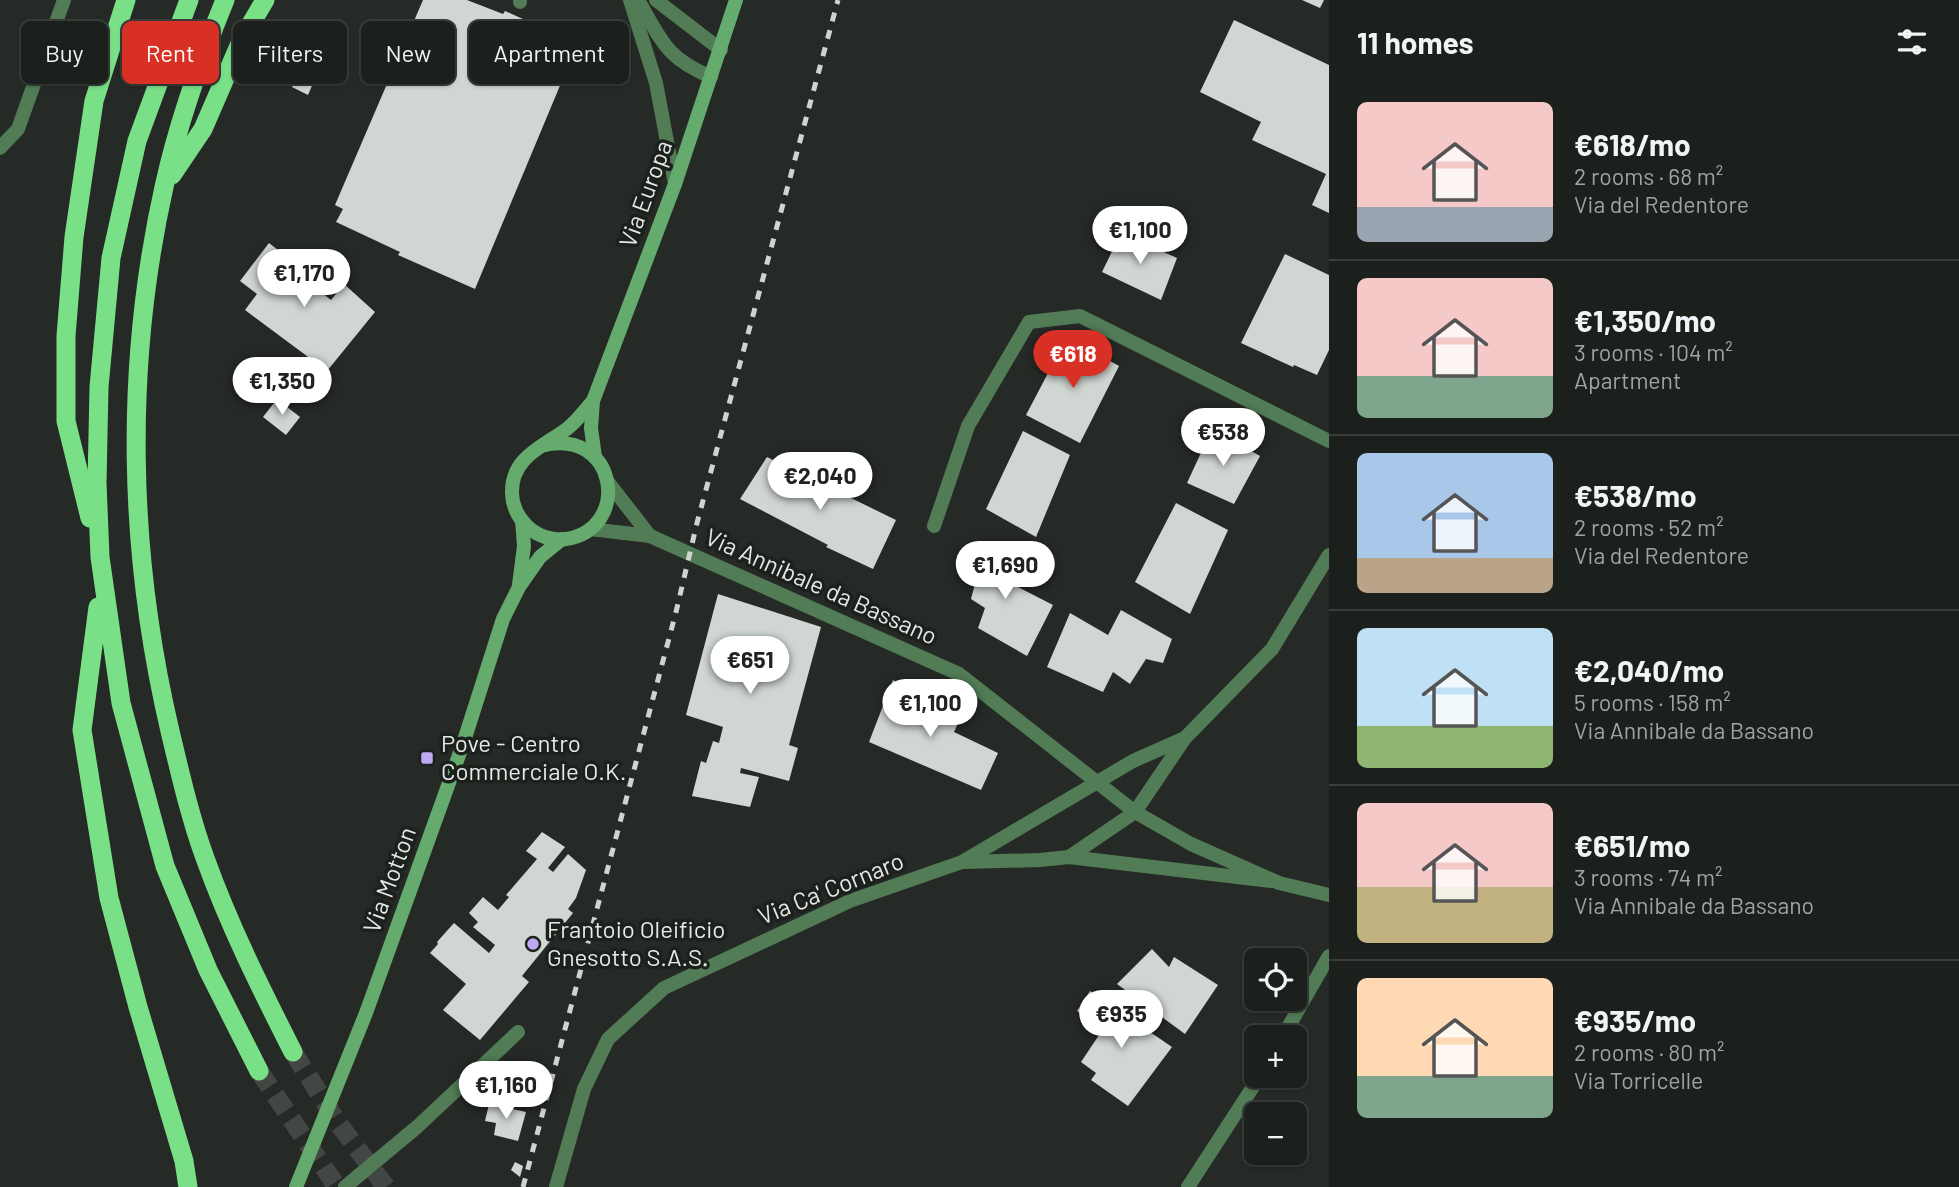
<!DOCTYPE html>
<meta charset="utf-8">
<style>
:root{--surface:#1c201c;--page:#292d29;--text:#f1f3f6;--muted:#a0a3a3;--line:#3a3e3b;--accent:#d93025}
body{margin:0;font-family:Barlow,sans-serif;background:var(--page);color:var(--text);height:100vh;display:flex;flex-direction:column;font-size:26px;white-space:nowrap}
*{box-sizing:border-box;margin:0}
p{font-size:23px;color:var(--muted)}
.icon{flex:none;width:38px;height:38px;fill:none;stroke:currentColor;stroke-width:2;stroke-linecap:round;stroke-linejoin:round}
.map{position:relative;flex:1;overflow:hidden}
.drawer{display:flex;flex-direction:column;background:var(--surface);width:630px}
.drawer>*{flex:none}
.banner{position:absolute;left:21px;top:21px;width:665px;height:63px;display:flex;gap:14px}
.controls{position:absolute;left:1244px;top:948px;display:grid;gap:14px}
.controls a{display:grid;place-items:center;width:63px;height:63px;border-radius:10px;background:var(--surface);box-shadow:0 2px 5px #0004,0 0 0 2px var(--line);font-size:35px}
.price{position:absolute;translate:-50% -60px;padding:0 16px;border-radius:24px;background:#fff;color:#222;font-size:23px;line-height:46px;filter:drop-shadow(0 2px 4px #0008)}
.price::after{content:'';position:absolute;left:50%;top:42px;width:21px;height:16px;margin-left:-10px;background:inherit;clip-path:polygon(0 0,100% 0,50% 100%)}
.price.active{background:var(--accent);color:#fff}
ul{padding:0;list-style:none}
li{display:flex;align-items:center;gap:21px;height:175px;padding:0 28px}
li+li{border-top:2px solid var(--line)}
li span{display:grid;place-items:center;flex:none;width:196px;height:140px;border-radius:10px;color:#555}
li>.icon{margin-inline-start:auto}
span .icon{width:84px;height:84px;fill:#fffc;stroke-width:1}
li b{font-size:30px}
h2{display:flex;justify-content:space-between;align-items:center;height:84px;padding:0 28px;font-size:30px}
.tag{padding:0 24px;border-radius:10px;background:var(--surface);box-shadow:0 2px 5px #0004,0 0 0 2px var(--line);font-size:24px;line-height:63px}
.tag.active{background:var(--accent);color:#fff}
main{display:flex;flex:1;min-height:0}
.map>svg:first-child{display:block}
</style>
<main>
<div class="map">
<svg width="1329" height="1187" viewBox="0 0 1329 1187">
<rect width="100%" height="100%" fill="#262a26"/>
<g fill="#d0d6d1">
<polygon points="423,0 467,0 503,14 505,11 565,38 569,64 475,289 398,255 400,252 336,222 343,209 335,205"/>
<polygon points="1302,0 1324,0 1320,8"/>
<polygon points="1234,20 1329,65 1329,213 1312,205 1326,174 1252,140 1261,122 1200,92"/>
<polygon points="320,23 336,30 308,95 292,87"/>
<polygon points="1121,233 1177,258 1161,300 1102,272"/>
<polygon points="269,243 292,261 288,266 331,300 344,284 375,312 327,371 245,310 257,294 240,281"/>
<polygon points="1285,254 1329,275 1329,350 1317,375 1294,365 1293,367 1241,343"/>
<polygon points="1067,337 1119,366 1080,443 1026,415"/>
<polygon points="277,399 300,417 286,435 263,417"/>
<polygon points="1212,429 1260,456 1234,504 1187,483"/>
<polygon points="1023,431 1070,455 1036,537 986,509"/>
<polygon points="767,457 896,520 873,569 826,547 828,545 740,499"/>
<polygon points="1176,503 1228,530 1190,614 1135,582"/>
<polygon points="975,546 1023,567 1014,585 1053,605 1027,656 978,628 985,608 971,599 977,576 960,565"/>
<polygon points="718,594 821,627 789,745 798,748 789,781 741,768 740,773 759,777 750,807 692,796 701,761 706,763 713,741 719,743 723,727 686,715"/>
<polygon points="1121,610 1172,639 1163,663 1146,659 1130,684 1113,672 1103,692 1047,667 1070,613 1108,635"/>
<polygon points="893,680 909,689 907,694 939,708 937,712 959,721 954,732 998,753 981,790 869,742"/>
<polygon points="542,832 565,847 548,868 553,872 568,854 586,870 576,898 568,909 573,913 522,976 529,982 480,1040 443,1010 466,984 430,953 438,944 437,942 454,923 489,953 495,945 473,927 478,922 469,913 483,897 498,910 509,897 506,895 537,859 526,851"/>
<polygon points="1152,949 1169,967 1174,957 1218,985 1185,1034 1117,984"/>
<polygon points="1090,991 1172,1047 1128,1106 1091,1080 1096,1073 1081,1062 1103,1029 1077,1011"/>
<polygon points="489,1104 526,1112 518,1141 494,1135 496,1123 485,1121"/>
<polygon points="515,1162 523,1166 520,1177 511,1170"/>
</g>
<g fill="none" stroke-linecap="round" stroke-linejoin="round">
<g stroke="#434743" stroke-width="19" stroke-dasharray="19 10" stroke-linecap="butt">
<polyline points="293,1052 338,1123 386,1187"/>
<polyline points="259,1071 337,1187"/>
</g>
<g stroke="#517c56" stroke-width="14">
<polyline points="520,0 520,2"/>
<polyline points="345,1187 417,1127 518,1032"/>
</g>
<g stroke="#517c56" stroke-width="14">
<polyline points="0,148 18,129 64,0"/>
<polyline points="934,526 968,426 1029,322 1080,316 1329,441"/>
<polyline points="1069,857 1135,812 1185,738 1272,649 1329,555"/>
<polyline points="964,862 1040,860 1069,857 1271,881"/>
<polyline points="1282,1038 1329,956"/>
<polyline points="556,1187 584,1089 608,1039 664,988 850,901 962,862 1133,761 1185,738"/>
<polyline points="1188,1187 1260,1076"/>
</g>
<g stroke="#517c56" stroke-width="14">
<polyline points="630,0 656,83 675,184"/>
<path d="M638 0C662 41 665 57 711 77"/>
<polyline points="656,0 721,50"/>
<polyline points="608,482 650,536"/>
<polyline points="590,529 650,536 959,674 1135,812 1191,844 1279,883 1329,895"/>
</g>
<g stroke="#64ab6d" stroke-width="14">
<path d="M541 446C618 426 632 529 566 539 552 541 537 536 527 526 518 518 512 505 512 493 511 457 543 447 568 428 577 421 585 410 593 401"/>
<polyline points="595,457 591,428 593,401 675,184 736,0"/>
<polyline points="519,585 524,546 522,520"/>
<polyline points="296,1187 366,1013 463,744 503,619 519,587 540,557 562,539"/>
</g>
<g stroke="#79e087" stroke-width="19">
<polyline points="189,0 137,141 111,258 99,387 97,483 100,557 121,703 165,866 208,970 259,1071"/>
<path d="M225 0C200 61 178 123 164 187 124 367 128 552 170 731 180 773 190 817 205 858 229 925 261 989 293 1052"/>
<polyline points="172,175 203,129 242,39 265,0"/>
<polyline points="90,518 66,421 66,336 74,237 94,101 126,0"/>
<polyline points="98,607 82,730 109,898 138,1007 184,1161 188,1187"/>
</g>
<polyline stroke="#d0d3d0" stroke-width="5" stroke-dasharray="9 9" stroke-linecap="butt" points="523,1187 676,612 697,523 838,0"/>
</g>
<g fill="#bea9f4" stroke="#1d211d" stroke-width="2.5">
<rect x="420" y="751" width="14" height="14" rx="3.5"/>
<circle cx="533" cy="944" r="7"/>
</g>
<g text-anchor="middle" stroke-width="7" stroke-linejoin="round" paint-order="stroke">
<g font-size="24" fill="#e6e9e6" stroke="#1d211d">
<text transform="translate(646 194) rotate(-70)" y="8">Via Europa</text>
<text transform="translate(821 587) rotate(24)" y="8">Via Annibale da Bassano</text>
<text transform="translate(390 880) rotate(-70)" y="8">Via Motton</text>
<text transform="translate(831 889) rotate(-22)" y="8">Via Ca' Cornaro</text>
</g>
<g font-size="24" fill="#e6e9e6" stroke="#1d211d" text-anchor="start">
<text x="441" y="752">Pove - Centro<tspan x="441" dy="28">Commerciale O.K.</tspan></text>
<text x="547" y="938">Frantoio Oleificio<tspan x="547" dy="28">Gnesotto S.A.S.</tspan></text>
</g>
</g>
</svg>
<div class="controls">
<a><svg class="icon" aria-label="locate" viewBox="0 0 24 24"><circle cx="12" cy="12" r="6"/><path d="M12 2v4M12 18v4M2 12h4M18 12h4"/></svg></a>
<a>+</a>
<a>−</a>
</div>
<b class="price" style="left:1140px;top:266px">€1,100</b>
<b class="price" style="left:304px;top:309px">€1,170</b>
<b class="price active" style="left:1073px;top:390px">€618</b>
<b class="price" style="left:282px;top:417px">€1,350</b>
<b class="price" style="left:1223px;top:468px">€538</b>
<b class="price" style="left:820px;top:512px">€2,040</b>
<b class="price" style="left:1005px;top:601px">€1,690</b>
<b class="price" style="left:750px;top:696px">€651</b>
<b class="price" style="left:930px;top:739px">€1,100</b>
<b class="price" style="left:1121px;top:1050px">€935</b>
<b class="price" style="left:506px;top:1121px">€1,160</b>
<div class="banner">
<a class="tag">Buy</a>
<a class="tag active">Rent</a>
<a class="tag">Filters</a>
<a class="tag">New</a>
<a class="tag">Apartment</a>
</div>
</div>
<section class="drawer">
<h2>11 homes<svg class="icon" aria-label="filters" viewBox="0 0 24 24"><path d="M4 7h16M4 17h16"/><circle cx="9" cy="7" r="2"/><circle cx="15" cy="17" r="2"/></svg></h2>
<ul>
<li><span style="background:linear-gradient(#f6c9c9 75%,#9aa5b1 0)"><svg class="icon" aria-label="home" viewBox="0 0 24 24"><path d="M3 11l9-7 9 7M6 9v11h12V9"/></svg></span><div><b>€618/mo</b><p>2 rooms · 68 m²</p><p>Via del Redentore</p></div></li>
<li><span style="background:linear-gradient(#f6c9c9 70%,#7fa58c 0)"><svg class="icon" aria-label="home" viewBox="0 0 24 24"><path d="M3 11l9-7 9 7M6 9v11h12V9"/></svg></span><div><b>€1,350/mo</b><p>3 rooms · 104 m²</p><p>Apartment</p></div></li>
<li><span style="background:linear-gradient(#a9c7e8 75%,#b9a48a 0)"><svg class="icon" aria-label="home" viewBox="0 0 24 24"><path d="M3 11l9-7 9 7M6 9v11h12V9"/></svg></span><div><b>€538/mo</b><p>2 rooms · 52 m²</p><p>Via del Redentore</p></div></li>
<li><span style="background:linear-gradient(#bfe0f5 70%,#8fb573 0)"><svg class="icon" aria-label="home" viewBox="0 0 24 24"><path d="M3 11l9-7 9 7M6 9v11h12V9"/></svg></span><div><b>€2,040/mo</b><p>5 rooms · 158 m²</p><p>Via Annibale da Bassano</p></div></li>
<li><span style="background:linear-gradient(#f6c9c9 60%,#c2b280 0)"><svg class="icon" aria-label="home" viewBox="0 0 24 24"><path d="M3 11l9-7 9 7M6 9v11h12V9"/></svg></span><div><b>€651/mo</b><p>3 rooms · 74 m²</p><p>Via Annibale da Bassano</p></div></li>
<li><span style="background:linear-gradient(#ffd9b3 70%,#7fa58c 0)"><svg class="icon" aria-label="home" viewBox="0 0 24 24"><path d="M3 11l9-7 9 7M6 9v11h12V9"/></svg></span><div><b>€935/mo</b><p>2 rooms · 80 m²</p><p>Via Torricelle</p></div></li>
</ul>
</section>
</main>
